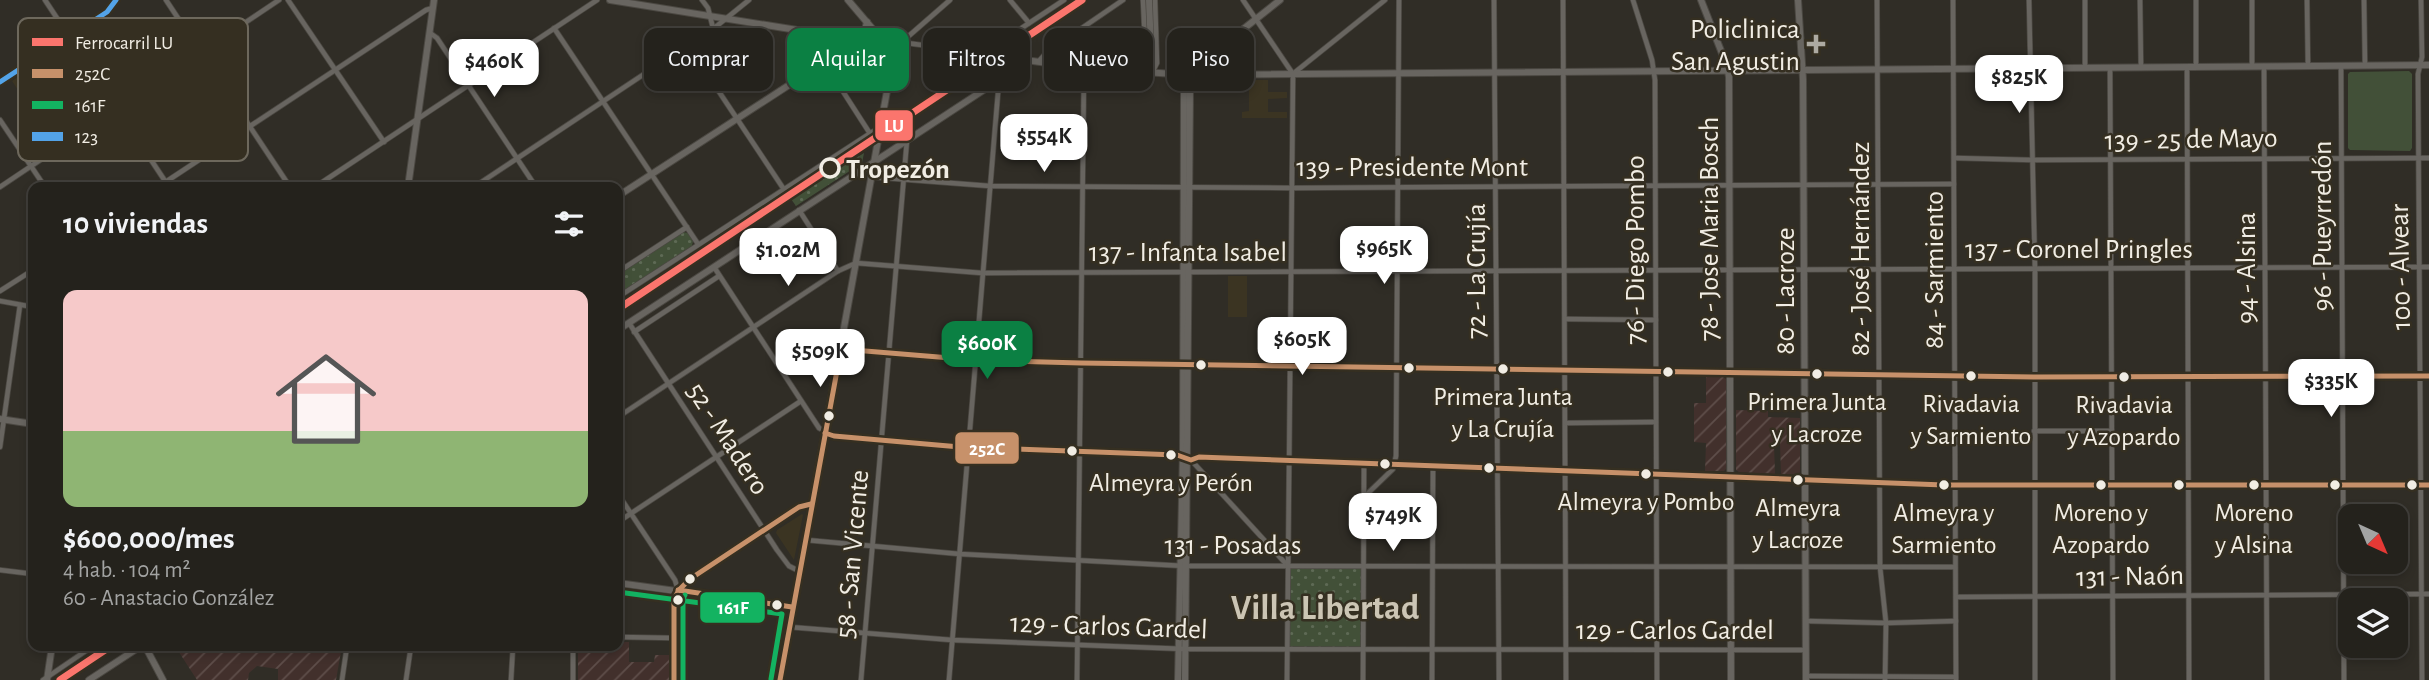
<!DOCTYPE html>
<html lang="es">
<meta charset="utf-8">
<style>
:root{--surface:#24221c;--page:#302f29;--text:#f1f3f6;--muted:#a3a4a3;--line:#413f3b;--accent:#0b8043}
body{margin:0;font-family:"Alegreya Sans",sans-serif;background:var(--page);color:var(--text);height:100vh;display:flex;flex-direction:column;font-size:26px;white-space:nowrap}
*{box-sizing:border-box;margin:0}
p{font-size:23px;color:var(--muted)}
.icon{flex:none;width:38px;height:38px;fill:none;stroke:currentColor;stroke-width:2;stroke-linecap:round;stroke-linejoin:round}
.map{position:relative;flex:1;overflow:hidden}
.side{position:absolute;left:28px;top:182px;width:595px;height:469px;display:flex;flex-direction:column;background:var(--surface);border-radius:14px;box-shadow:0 4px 10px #0003,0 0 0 2px var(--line)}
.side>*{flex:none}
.guide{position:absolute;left:644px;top:28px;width:665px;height:63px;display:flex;gap:14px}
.needle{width:46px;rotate:136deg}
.tools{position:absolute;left:2338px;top:504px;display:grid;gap:14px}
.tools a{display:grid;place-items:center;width:70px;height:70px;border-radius:14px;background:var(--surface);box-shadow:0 4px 10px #0003,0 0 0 2px var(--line);font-size:35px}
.price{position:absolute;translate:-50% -60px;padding:0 16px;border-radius:14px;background:#fff;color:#222;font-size:23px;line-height:46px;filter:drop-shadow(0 2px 4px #0008)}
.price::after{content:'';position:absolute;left:50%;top:42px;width:21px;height:16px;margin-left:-10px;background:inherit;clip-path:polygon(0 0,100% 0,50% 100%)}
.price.current{background:var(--accent);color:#fff}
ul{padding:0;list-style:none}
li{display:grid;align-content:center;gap:14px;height:371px;padding:0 35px}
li+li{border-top:2px solid var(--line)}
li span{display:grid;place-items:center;height:217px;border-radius:14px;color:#555}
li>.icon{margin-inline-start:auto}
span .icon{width:126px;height:126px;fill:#fffc;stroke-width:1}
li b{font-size:30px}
h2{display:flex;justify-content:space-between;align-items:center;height:84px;padding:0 35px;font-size:30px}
.pill{padding:0 24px;border-radius:14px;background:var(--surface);box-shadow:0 4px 10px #0003,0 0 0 2px var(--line);font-size:24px;line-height:63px}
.pill.current{background:var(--accent);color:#fff}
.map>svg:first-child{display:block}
</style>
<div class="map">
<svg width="2429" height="680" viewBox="0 0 2429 680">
<defs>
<pattern id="industrial-furrows" width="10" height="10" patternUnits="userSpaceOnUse" patternTransform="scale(1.75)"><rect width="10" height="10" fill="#42302c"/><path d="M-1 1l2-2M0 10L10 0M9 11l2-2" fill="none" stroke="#5e4e4a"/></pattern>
<pattern id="park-dots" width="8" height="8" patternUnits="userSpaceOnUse" patternTransform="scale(1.75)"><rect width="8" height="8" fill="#425038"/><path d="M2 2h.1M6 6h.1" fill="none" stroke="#5e6a55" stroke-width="1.8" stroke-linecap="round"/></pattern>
</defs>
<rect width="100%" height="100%" fill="#302d26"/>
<g fill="#3b3422">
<polygon points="68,44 111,107 54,145 12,81"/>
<polygon points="1249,80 1268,80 1268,92 1287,92 1287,98 1268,99 1268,112 1287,112 1287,118 1242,118 1242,112 1249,111"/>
<rect x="1228" y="276" width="19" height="41"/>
<polygon points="802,514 803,515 794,560 776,533 777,530"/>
</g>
<g fill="url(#industrial-furrows)">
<polygon points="1706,376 1723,377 1726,379 1726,469 1724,471 1705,471 1706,443 1694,442 1694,403 1706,403"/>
<polygon points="1736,410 1768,411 1768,417 1800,418 1800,472 1798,475 1781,474 1780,443 1774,444 1775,474 1739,472 1736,470"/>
<polygon points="618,642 629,642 629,662 654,662 655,655 670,655 670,680 578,680 578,646 618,646"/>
<polygon points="175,646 342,646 336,680 278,680 278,669 257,666 249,673 248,680 197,680"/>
</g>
<polygon fill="#425038" points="2409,71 2412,74 2412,148 2410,151 2350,150 2348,148 2348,74 2350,72"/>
<g fill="url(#park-dots)">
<polygon points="864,153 862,163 796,206 791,199"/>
<polygon points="683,232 688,233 693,241 692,246 618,295 618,275"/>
<polygon points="1364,565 1363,648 1287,649 1287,566"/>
</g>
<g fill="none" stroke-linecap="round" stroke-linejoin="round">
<defs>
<g id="street">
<polyline points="45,0 169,187"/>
<polyline points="166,0 290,187"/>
<polyline points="288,0 384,142"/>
<polyline points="702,0 708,8 713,28"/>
<polyline points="1010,0 1029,23"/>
<polyline points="1143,0 1146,65 1152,73 1157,63 1155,0"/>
<polyline points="1243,0 1293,74"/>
<polyline points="1494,0 1499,680"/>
<polyline points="1563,0 1566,680"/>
<polyline points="1633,0 1652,60 1655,80 1657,680"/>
<polyline points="1877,0 1880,567 1886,623 1885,680"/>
<polyline points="1953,0 1956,680"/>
<polyline points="2029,0 2035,270 2035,680"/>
<polyline points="2085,0 2085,68"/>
<polyline points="2140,0 2141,68"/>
<polyline points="2252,0 2252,66"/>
<polyline points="2307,0 2308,66"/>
<polyline points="2364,0 2365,65"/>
<polyline points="2421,0 2422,57 2418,74 2422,680"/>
<polyline points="554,28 698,244"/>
<polyline points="430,33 437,38 536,187"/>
<polyline points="883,40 984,53 1064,0"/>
<polyline points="903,41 950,0"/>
<polyline points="688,45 783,188"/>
<polyline points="1039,61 1047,52 1123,0"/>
<polyline points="824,62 869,132"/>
<polyline points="2264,66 2267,680"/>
<polyline points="2341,66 2344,680"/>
<polyline points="2187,67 2189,680"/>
<polyline points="2196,67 2196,0"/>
<polyline points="2110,68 2113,680"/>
<polyline points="1294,73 1385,0"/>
<polyline points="0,82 107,12 116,0"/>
<polyline points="0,120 45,187"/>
<polyline points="1954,158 2032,160 2429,158"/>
<polyline points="872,177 990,186 1292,188 1954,184"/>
<polyline points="0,187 279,0"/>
<polyline points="158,187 426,10 433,8"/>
<polyline points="315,187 597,0"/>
<polyline points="474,187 718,25 749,0"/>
<polyline points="799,210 838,271"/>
<polyline points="714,267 819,428 834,436 960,447 1177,455 1191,460 1199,457 1944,485 2429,485"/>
<polyline points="618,272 687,227"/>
<polyline points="0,291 33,270"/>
<polyline points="618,297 880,127"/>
<polyline points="0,301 33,307"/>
<polyline points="1565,319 1656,320"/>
<polyline points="629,323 777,550 789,566 799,571"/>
<polyline points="634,332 719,276"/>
<polyline points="841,349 975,360 1081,363 2035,377 2429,376"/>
<polyline points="618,417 838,271 856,263 982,273 2429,267"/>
<polyline points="1566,423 1656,422"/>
<polyline points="2034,431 2112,431"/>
<polyline points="0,447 20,305"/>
<polyline points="1191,460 1287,565"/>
<polyline points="618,494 675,580 678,590 690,579 799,507 811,504"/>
<polyline points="1364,497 1393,469 1396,456 1399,0"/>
<polyline points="618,522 801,401"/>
<polyline points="806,540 960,554 1185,566 1955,567"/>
<polyline points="0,570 33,574"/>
<polyline points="1957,597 2429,594"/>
<polyline points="1806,621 1886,623 1956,621"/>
<polyline points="789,627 952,640 1185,649 1806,650"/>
<polyline points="618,637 674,638"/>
<polyline points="1806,676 1956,677"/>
<polyline points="43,680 93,646"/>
<polyline points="342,680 347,646"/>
<polyline points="406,680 411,646"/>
<polyline points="511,680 513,646"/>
<polyline points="573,680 573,646"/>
<polyline points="861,680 907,140"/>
<polyline points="949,680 999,81"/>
<polyline points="1077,680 1084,68"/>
<polyline points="1287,680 1293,74"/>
<polyline points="1363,680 1364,463"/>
<polyline points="1432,680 1433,466"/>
</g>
<g id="secondary">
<polyline points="610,0 853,39 882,39"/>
<polyline points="1149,0 1152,73"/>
<polyline points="1701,0 1727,66 1729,77 1731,680"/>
<polyline points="1798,0 1803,79 1806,680"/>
<polyline points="855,36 864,34 867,22"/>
<polyline points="894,59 902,42"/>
<polyline points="408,187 434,0"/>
<polyline points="618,196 860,39"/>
<polyline points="618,330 999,80 1001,65 1011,58 1084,68 1189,75 2429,65"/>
<polyline points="0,419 33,424"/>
<polyline points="618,583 792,607"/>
<polyline points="145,646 163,680"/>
<polyline points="47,680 52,646"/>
<polyline points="89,680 141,646"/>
<polyline points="674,680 674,596 678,590"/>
<polyline points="780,680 893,58 888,47 848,0"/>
<polyline points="1178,680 1183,451 1184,89 1194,68 1280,0"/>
<polyline points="1185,680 1190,89 1187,82"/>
</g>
</defs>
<use href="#street" stroke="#4b4842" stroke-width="6"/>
<use href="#secondary" stroke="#4b4842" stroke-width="8"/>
<use href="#street" stroke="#686560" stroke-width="4.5"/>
<use href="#secondary" stroke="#686560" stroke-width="6"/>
<defs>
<g id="bus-1">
<polyline points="825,433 834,436 960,447 1177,455 1191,460 1199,457 1944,485 2429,485"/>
<polyline points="678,590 792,607"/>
<polyline points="674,680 674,599 679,590 690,579 799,507 811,504"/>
<polyline points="780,680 841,349 975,360 1081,363 2035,377 2429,376"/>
</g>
<g id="bus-2">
<polyline points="618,592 782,614 771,679"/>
<polyline points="683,680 683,599 685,595"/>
</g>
<polyline id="bus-3" points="0,82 107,12 116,0"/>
</defs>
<use href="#bus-1" stroke="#352f21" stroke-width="10"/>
<use href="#bus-2" stroke="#352f21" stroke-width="10"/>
<use href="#bus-3" stroke="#352f21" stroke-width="10"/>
<use href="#bus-1" stroke="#c7916a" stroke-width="5"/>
<use href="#bus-2" stroke="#13b361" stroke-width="5"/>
<use href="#bus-3" stroke="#53a3e8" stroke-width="5"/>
<defs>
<g id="rail-1">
<polyline points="618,309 1082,0"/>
<polyline points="60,680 111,646"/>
</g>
</defs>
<use href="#rail-1" stroke="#352f21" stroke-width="12"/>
<use href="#rail-1" stroke="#fb756d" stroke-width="7"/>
</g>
<path fill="#adaaa2" stroke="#352f21" stroke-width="2.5" d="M1812.5 33.5h7v7h7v7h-7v7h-7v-7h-7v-7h7z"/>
<circle fill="#352f21" stroke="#f1ede4" stroke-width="3.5" cx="830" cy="168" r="9"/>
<g fill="#f1ede4" stroke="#352f21" stroke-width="2.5">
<circle cx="1201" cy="365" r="6"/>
<circle cx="1409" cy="368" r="6"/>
<circle cx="1503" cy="369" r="6"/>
<circle cx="1668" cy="372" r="6"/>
<circle cx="1817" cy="374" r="6"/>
<circle cx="1971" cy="376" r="6"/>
<circle cx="2124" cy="377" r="6"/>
<circle cx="829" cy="416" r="6"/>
<circle cx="1072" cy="451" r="6"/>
<circle cx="1171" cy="455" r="6"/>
<circle cx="1385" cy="464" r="6"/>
<circle cx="1489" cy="468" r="6"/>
<circle cx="1646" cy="474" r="6"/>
<circle cx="1798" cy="480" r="6"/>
<circle cx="1944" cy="485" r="6"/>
<circle cx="2101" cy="485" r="6"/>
<circle cx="2179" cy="485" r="6"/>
<circle cx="2254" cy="485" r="6"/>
<circle cx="2335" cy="485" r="6"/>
<circle cx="2412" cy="485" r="6"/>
<circle cx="690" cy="579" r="6"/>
<circle cx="678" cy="600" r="6"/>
<circle cx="777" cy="605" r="6"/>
</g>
<g text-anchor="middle" stroke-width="5" stroke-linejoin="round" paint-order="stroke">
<g font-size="26" fill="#f1ede4" stroke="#352f21">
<text x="1503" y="405">Primera Junta<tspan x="1503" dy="32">y La Crujía</tspan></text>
<text x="1817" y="410">Primera Junta<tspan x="1817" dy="32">y Lacroze</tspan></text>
<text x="1971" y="412">Rivadavia<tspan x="1971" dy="32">y Sarmiento</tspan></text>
<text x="2124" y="413">Rivadavia<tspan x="2124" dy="32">y Azopardo</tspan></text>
<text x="1171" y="491">Almeyra y Perón</text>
<text x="1646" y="510">Almeyra y Pombo</text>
<text x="1798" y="516">Almeyra<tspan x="1798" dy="32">y Lacroze</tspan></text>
<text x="1944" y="521">Almeyra y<tspan x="1944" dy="32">Sarmiento</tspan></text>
<text x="2101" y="521">Moreno y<tspan x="2101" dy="32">Azopardo</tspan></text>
<text x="2254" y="521">Moreno<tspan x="2254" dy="32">y Alsina</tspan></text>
</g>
<g font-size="28" fill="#f1ede4" stroke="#352f21" text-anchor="end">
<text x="1800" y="38">Policlinica<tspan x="1800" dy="32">San Agustin</tspan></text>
</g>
<g font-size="28" fill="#f1ede4" stroke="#352f21">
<text transform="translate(2191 138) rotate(-1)" y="10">139 - 25 de Mayo</text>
<text x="1412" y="176">139 - Presidente Mont</text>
<text transform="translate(2321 226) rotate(-90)" y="10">96 - Pueyrredón</text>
<text transform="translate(1708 229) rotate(-90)" y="10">78 - Jose Maria Bosch</text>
<text x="2079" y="258">137 - Coronel Pringles</text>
<text transform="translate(1859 249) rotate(-90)" y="10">82 - José Hernández</text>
<text transform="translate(1634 250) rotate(-90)" y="10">76 - Diego Pombo</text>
<text x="1188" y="261">137 - Infanta Isabel</text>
<text transform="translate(2399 267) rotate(-91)" y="10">100 - Alvear</text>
<text transform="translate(2245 268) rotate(-90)" y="10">94 - Alsina</text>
<text transform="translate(1933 270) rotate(-90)" y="10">84 - Sarmiento</text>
<text transform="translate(1475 271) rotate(-90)" y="10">72 - La Crujía</text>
<text transform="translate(1784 291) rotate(-90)" y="10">80 - Lacroze</text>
<text transform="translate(729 438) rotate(57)" y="10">52 - Madero</text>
<text x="1233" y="554">131 - Posadas</text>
<text transform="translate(851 554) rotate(-85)" y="10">58 - San Vicente</text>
<text transform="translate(2130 575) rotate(-1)" y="10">131 - Naón</text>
<text transform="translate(1109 625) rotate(2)" y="10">129 - Carlos Gardel</text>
<text x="1675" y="639">129 - Carlos Gardel</text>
</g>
<g font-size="28" font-weight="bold" fill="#f1ede4" stroke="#352f21" text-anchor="start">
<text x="846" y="178">Tropezón</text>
</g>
<g font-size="35" font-weight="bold" fill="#ccc5b4" stroke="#352f21">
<text x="1325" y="619">Villa Libertad</text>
</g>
</g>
<rect x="18" y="18" width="230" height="143" rx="10" fill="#352f21" stroke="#6d685c" stroke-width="2"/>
<rect x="32" y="38" width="31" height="8" fill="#fb756d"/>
<rect x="32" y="69" width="31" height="9" fill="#c7916a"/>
<rect x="32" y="101" width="31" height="8" fill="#13b361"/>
<rect x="32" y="132" width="31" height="9" fill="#53a3e8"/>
<g font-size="19" fill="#f1ede4">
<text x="75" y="49">Ferrocarril LU</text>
<text x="75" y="80">252C</text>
<text x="75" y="112">161F</text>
<text x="75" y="143">123</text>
</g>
<g stroke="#352f21" stroke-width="2.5">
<rect x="874" y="109" width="40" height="33" rx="7" fill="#fb756d"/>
<rect x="954" y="431" width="66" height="34" rx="7" fill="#c7916a"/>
<rect x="699" y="591" width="67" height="33" rx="7" fill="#13b361"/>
</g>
<g font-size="19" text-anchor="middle" font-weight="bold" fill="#fff">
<text x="894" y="132">LU</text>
<text x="987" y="455">252C</text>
<text x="733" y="614">161F</text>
</g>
</svg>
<div class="tools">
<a><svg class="needle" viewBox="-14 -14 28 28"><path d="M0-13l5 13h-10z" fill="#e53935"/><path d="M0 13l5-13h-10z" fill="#a3a4a3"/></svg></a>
<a><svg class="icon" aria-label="layers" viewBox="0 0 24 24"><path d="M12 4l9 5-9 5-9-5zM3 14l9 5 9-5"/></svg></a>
</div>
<b class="price" style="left:494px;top:99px">$460K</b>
<b class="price" style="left:2019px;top:115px">$825K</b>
<b class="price" style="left:1044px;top:174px">$554K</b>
<b class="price" style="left:1384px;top:286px">$965K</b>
<b class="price" style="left:788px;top:288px">$1.02M</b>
<b class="price" style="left:1302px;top:377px">$605K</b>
<b class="price current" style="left:987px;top:381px">$600K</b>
<b class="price" style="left:820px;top:389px">$509K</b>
<b class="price" style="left:2331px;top:419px">$335K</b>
<b class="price" style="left:1393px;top:553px">$749K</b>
<div class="guide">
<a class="pill">Comprar</a>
<a class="pill current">Alquilar</a>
<a class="pill">Filtros</a>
<a class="pill">Nuevo</a>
<a class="pill">Piso</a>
</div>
<section class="side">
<h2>10 viviendas<svg class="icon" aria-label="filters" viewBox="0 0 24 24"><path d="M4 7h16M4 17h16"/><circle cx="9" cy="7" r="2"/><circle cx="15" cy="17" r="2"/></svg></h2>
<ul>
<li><span style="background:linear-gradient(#f6c9c9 65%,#8fb573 0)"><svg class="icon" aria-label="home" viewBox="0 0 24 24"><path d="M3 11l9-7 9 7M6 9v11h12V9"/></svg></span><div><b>$600,000/mes</b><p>4 hab. · 104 m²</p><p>60 - Anastacio González</p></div></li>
</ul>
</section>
</div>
